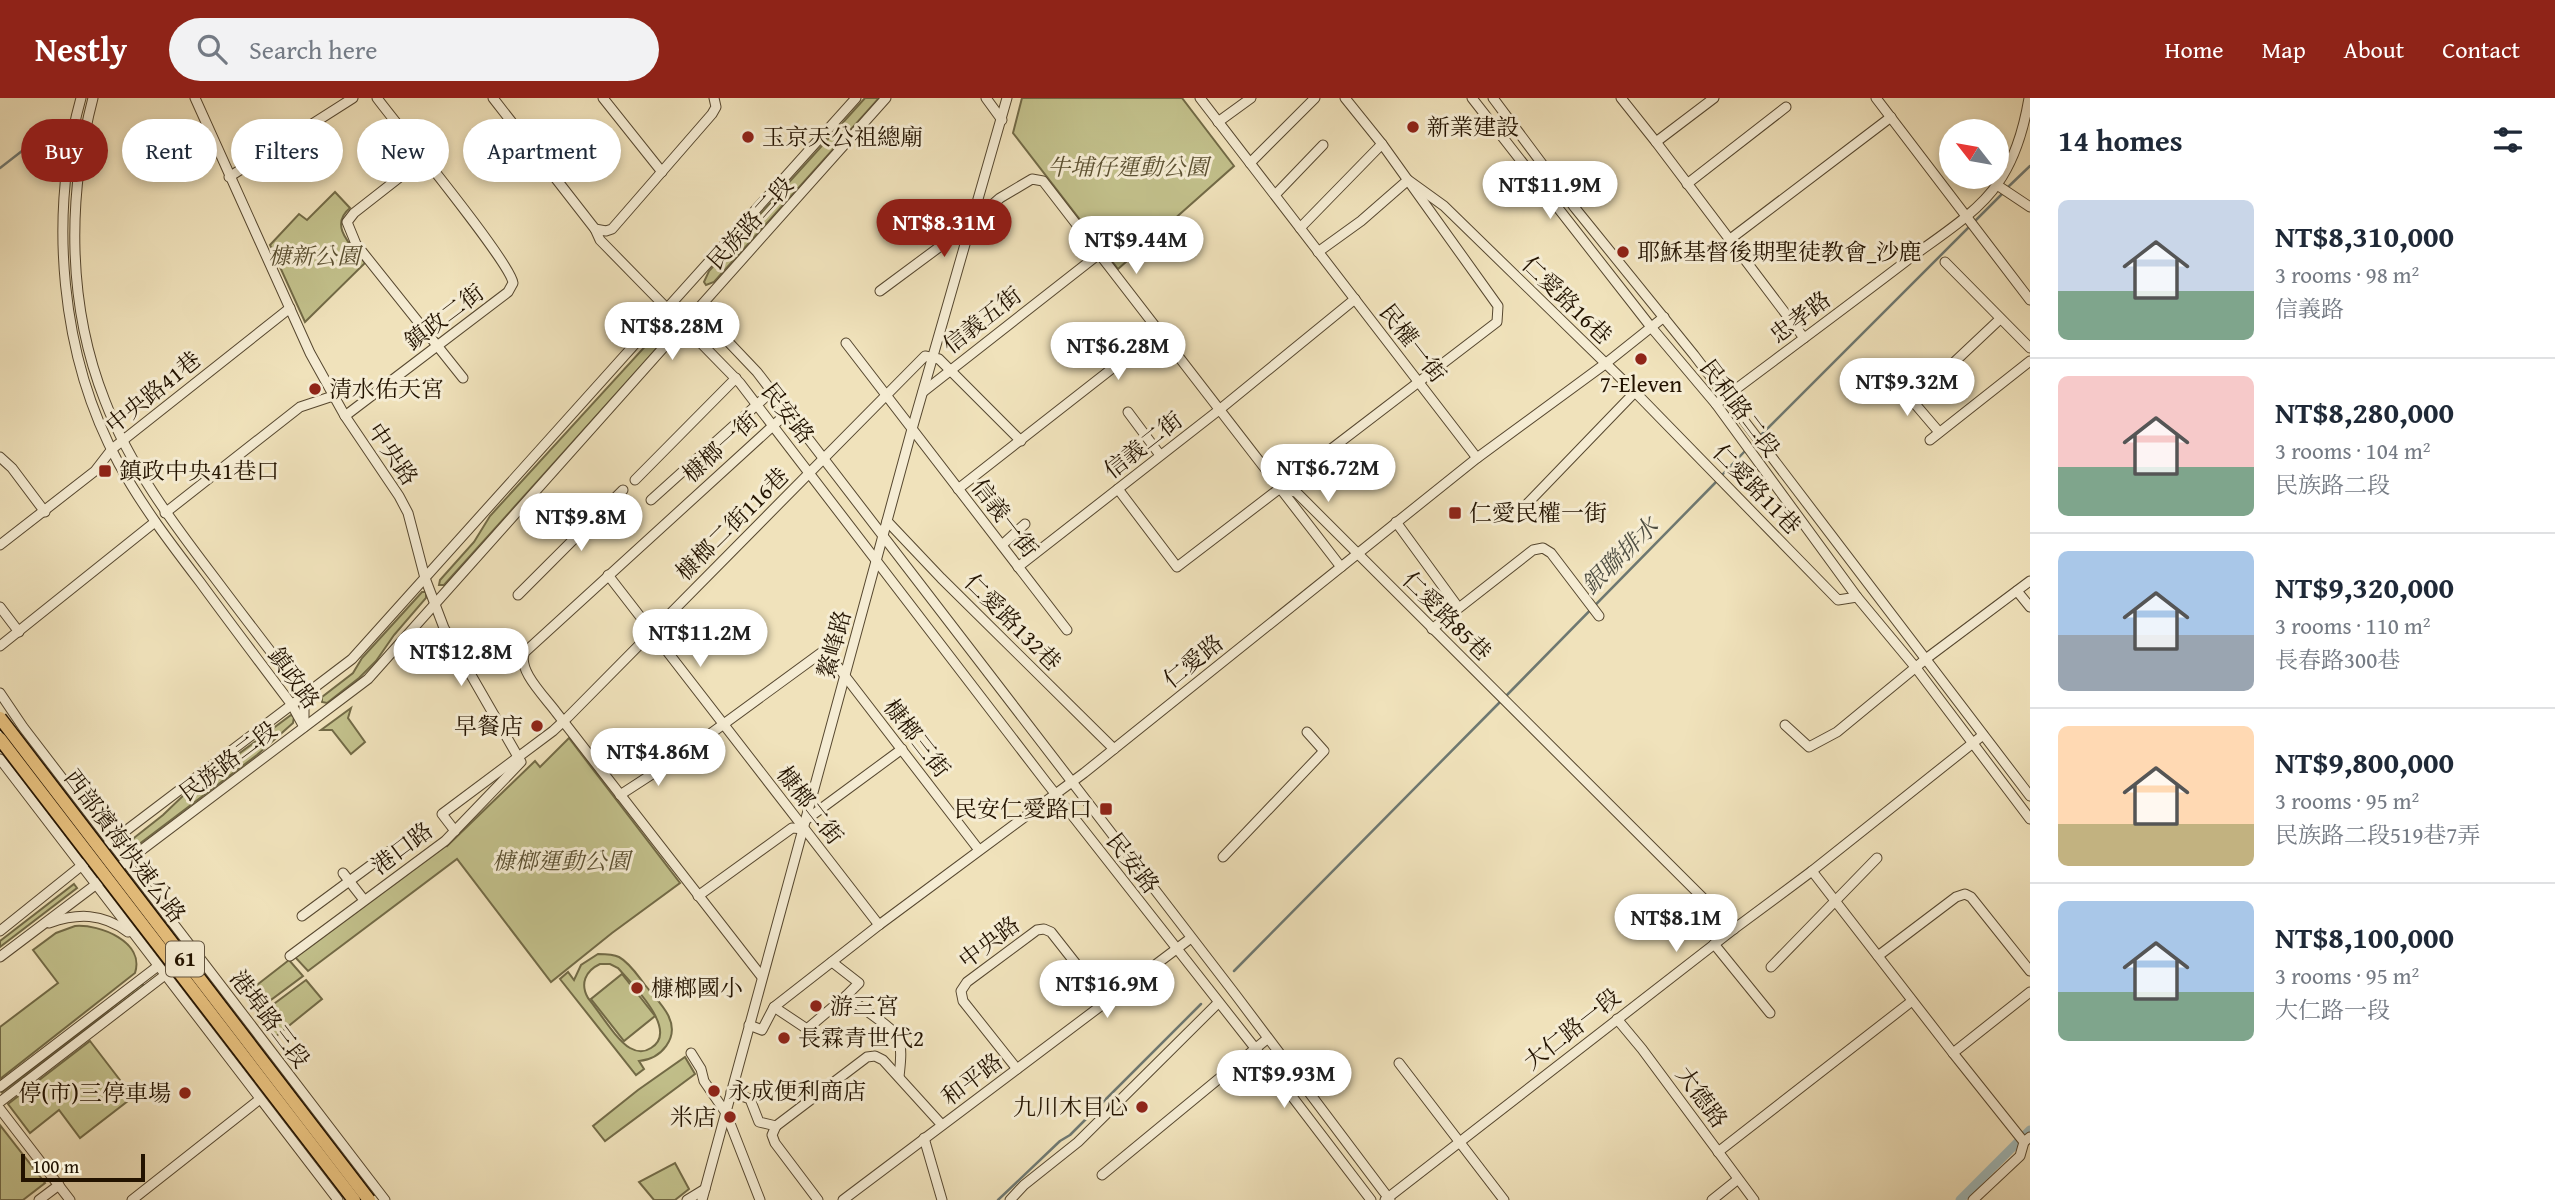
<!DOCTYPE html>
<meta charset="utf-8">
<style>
:root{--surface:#fff;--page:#f2f2f3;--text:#1f2937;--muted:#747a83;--line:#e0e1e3;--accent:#8f2418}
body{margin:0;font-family:"Gentium Book Plus","Noto Serif TC",serif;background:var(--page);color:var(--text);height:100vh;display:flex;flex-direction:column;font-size:26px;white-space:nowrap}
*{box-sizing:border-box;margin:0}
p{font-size:23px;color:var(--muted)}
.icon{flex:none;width:38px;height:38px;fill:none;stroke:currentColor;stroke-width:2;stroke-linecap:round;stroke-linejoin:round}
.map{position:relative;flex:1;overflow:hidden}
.panel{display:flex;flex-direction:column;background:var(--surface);width:525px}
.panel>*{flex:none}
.hud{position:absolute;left:21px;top:21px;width:665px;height:63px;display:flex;gap:14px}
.needle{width:46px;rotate:301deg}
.buttons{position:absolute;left:1939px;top:21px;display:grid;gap:14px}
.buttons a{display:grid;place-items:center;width:70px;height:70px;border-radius:50%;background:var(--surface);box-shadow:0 4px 10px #0003;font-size:35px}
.scale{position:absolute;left:21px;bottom:18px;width:124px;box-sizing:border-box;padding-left:7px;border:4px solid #231300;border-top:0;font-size:19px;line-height:24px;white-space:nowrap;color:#231300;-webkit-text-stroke:5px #f5ecd3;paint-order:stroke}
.price{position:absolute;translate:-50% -60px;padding:0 16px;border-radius:24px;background:#fff;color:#222;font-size:23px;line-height:46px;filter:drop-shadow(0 2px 4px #0008)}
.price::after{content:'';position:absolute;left:50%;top:42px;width:21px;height:16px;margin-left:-10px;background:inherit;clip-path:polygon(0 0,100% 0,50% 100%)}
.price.current{background:var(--accent);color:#fff}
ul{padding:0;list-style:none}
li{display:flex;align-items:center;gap:21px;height:175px;padding:0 28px}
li+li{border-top:2px solid var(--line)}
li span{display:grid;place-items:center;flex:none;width:196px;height:140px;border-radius:10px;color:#555}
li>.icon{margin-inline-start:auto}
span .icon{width:84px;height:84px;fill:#fffc;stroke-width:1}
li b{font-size:30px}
h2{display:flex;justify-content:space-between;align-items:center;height:84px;padding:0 28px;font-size:30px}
.pill{padding:0 24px;border-radius:32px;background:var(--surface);box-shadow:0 4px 10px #0003;font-size:24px;line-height:63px}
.pill.current{background:var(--accent);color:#fff}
header{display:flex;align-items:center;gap:42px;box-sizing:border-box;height:98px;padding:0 35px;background:var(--accent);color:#fff}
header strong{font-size:33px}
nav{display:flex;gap:38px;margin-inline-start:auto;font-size:24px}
.search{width:490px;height:63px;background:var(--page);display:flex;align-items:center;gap:18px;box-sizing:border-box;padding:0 24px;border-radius:38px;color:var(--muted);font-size:26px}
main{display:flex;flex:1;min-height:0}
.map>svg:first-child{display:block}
</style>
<header>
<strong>Nestly</strong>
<div class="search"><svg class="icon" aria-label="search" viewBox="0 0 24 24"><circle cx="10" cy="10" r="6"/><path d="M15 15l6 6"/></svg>Search here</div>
<nav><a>Home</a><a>Map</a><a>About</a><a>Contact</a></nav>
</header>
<main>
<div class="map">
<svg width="2030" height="1102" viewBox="0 0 2030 1102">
<rect width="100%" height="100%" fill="#f0e2bb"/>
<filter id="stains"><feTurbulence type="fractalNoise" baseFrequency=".00286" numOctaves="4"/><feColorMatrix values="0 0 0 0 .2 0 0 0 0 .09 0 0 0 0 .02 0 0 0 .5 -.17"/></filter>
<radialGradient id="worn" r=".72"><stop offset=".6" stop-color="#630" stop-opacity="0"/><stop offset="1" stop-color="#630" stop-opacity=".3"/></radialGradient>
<g fill="#c2c08b" stroke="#726a46" stroke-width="2" fill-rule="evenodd">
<polygon points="865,0 879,0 714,184 706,187 704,184 709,173"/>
<polygon points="1022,0 1182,0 1234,68 1118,171 1013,35"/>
<path d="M335 94 350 110C328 128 352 148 365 165L305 224 270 147 299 116 307 122Z"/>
<polygon points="671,220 676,224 675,227 660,247 444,487 439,487 440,482 474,444 490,418"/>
<polygon points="422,494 426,494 426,500 394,537 376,563 359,580 327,605 322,604 322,599 353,575 362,560"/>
<polygon points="351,610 348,620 365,644 351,656 332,632 321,632"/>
<polygon points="291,617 294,619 293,625 257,657 130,753 123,753 125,747 163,717 187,694"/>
<polygon points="569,640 680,785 612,835 551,884 457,761 308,873 294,858 445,746 447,748 535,663 540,669"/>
<polygon points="74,786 77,790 0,849 0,843"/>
<path d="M75 828C100 826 145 844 135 875L0 981V929L58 885 33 852 56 835Z"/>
<path d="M598 856C606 856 613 856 619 859 630 865 638 878 645 887 653 897 663 907 668 917 680 940 661 961 639 963L644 971 636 977 560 881 568 874 574 882 581 867ZM600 866H610L618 870C632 886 680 933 651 950 645 954 637 954 630 950 616 942 599 913 588 900 580 886 585 873 600 866Z"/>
<polygon points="289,862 303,878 256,913 244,897"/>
<polygon points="622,876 655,918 624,943 591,901"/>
<polygon points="306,882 322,901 275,939 259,917"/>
<polygon points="142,886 144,888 1,995 2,994"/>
<polygon points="90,943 133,999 80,1040 59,1012 30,1035 8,1006"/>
<polygon points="685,959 695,976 605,1043 593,1028 638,992"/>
<polygon points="0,1027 45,1085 23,1102 0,1102"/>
<polygon points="675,1065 689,1091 675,1102 654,1102 639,1084"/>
</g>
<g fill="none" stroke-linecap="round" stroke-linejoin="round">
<g stroke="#6e7871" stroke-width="2.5">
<polyline points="0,70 58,25"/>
<polyline points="2007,90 2030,68"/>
<polyline points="1760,338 2003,95"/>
<polyline points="1721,378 1746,352"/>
<polyline points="1506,598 1717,383"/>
<polyline points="1234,873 1501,603"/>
<polyline points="998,1102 1060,1043 1070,1037 1201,906"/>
</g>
<polyline stroke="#a0bbbc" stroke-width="9" points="1960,1102 2030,1032"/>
<defs>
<g id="minor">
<path d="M81 0C48 118 60 258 119 366 142 408 171 446 200 484 230 525 261 566 292 607L304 629"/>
<path d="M93 0C67 99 67 207 105 303 130 368 172 424 214 479 244 519 274 558 304 597V627"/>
<polyline points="195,0 310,255 345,318 399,398 408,415 425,480 444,530 521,664 445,743 290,858"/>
<polyline points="493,0 595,131 600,142 740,285 1046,684 1255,950 1371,1102"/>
<polyline points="603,0 662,74"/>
<polyline points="986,0 1002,22"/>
<polyline points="1200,0 1477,360"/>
<polyline points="1472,0 1651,229 1716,306 1857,499 1916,570 2030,721"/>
<polyline points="1493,0 1575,110 1694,257 2030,698"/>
<polyline points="1621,0 1656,44 1804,240"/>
<polyline points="1876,0 2030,202"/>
<polyline points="1218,24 1251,0"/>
<polyline points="1656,44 1714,0"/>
<polyline points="423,61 354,115 347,124 356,146 463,280"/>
<polyline points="1250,65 1315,0"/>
<polyline points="229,79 353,0"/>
<polyline points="1687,86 1786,9"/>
<polyline points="1997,87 2030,109"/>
<polyline points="1275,97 1323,47"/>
<polyline points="1300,130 1382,46"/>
<polyline points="595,131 606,133 612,131 712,16 716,9 714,0"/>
<polyline points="1729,142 1891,19"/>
<polyline points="1318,154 1361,123 1408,82 1444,108 1635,294 1838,502 1857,499"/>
<polyline points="1945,164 2030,250"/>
<polyline points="880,193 969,127 1000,100 1032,81 1043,83 1341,469"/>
<polyline points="669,209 698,212 757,274 1235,896 1390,1102"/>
<polyline points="846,245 1067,532"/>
<polyline points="1898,286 1939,334"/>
<polyline points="923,294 1099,156"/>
<polyline points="1913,303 2000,221"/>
<path d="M1716 306C1780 258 1845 210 1909 161 1937 140 1978 115 1998 85 2016 59 2024 30 2029 0"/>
<polyline points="1128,314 1160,357"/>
<path d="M345 318 508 194 513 185C511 165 397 27 377 0"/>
<polyline points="1930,342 2030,263"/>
<polyline points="0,359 12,370 45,414"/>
<polyline points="635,382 736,280"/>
<polyline points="958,391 1160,233"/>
<polyline points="1118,391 1177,469 1497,224 1498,208 1382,46 1345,0"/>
<polyline points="1281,391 1296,394 1734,831"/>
<polyline points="651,402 771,294"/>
<polyline points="1527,406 1635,294"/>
<polyline points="165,415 300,309 333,298"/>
<polyline points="887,423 941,480 1114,651"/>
<polyline points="1396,424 1458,509"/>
<polyline points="0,447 95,373 112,351 290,210"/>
<polyline points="1002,447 1025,426"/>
<polyline points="1018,469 1219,312 1355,201"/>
<polyline points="608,477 879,827"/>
<polyline points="2017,493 2030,509"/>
<polyline points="518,497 623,392"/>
<polyline points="0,509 19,534"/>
<polyline points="1432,531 1533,452 1543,450 1551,455 1599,518"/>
<polyline points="0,548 155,424"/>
<polyline points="0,595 23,629 385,1102"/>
<polyline points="1785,627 1809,649 1837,634 1927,560 2030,483"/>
<polyline points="0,661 338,1102"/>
<polyline points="620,697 680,658 825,552 979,752"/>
<polyline points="807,721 902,651"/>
<polyline points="455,733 442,716 553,633 568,619 925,258 939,261 1021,343"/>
<polyline points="1223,759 1324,653 1307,634"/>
<polyline points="1812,773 1953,955 2030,894"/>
<polyline points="343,775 364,802"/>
<polyline points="698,798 792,730 804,731"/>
<polyline points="302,818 390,753"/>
<path d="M49 825C78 815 102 815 128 834"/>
<polyline points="0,833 111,744 352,561 856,0"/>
<polyline points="1714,846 1770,915"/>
<polyline points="1878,858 1956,799 1965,796 1971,799 2030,873"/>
<polyline points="0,859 368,581 886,0"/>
<path d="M832 864 859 885 846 898C858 908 892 928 898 940 903 951 900 968 899 979"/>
<polyline points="1771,869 1877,760"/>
<path d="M762 879 556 614C545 599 516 571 525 554L787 315"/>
<polyline points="774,909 807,931 846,898"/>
<polyline points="1617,921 1642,951 1754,1102"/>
<polyline points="749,927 762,932 774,909 879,827 1084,675 1477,360 1605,266 1664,219"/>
<polyline points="691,955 701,971 704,983 726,1015 760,1102"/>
<polyline points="1953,955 2024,1044"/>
<polyline points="1399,965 1504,1102"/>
<polyline points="1017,971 963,903 961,893 967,884 1037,832 1044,831 1051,834 1106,904"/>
<polyline points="0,989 158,868"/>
<polyline points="731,994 750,1001 759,1024 776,1028"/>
<polyline points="0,1004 165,877"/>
<polyline points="0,1011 70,1102"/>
<polyline points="776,1028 867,959 875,958 883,962 942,1027"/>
<polyline points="776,1028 772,1037 775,1045 818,1102"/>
<polyline points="924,1040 942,1102"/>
<polyline points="1718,1054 1912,903"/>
<polyline points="1102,1077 1267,941"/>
<polyline points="39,1102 59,1087"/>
<polyline points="132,1102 260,1001"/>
<polyline points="687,1102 705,1091"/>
<polyline points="702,1102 912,331 1007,0"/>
<polyline points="843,1102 1191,840"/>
<polyline points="1010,1102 1024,1087 1078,1044 1218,905"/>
<polyline points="1385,1102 1734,831 1812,773 1983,637"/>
<polyline points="1712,1102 1737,1082"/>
<polyline points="1973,1102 2020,1058 2024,1044 2030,1039"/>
</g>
</defs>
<use href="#minor" stroke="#56472f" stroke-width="11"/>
<use href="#minor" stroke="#f5ecd3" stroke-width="9"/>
<defs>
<g id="highway-bridge">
<polyline points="0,620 369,1102"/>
<polyline points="0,641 354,1102"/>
</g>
</defs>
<use href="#highway-bridge" stroke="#231300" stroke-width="15" stroke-linecap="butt"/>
<use href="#highway-bridge" stroke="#e8c17e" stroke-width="12"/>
</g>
<g fill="#8f2418" stroke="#f5ecd3" stroke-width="2.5">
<circle cx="1413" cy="29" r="7"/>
<circle cx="748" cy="39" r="7"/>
<circle cx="1623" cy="154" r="7"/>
<circle cx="1641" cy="261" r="7"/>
<circle cx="315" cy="291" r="7"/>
<rect x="98" y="366" width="14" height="14" rx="3.5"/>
<rect x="1448" y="408" width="14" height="14" rx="3.5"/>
<circle cx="537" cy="628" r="7"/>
<rect x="1099" y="704" width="14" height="14" rx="3.5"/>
<circle cx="637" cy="890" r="7"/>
<circle cx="816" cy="908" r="7"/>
<circle cx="784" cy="940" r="7"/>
<circle cx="714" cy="993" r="7"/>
<circle cx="185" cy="995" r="7"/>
<circle cx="1142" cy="1009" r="7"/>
<circle cx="730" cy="1019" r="7"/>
</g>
<g text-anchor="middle" stroke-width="6" stroke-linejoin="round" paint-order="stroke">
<rect fill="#f5ecd3" stroke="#62543f" stroke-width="2" x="166" y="843.5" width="38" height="35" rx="5"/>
<g font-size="21" font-weight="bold" fill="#231300">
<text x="185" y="868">61</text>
</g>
<g font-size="23" fill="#231300" stroke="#f5ecd3" text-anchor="start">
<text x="1427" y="37">新業建設</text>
<text x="762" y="47">玉京天公祖總廟</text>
<text x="1637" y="162">耶穌基督後期聖徒教會_沙鹿</text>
<text x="1641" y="294" text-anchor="middle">7-Eleven</text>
<text x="329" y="299">清水佑天宮</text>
<text x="119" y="381">鎮政中央41巷口</text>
<text x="1469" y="423">仁愛民權一街</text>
<text x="523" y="636" text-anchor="end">早餐店</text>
<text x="1092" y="719" text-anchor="end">民安仁愛路口</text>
<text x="651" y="898">槺榔國小</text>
<text x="830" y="916">游三宮</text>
<text x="798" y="948">長霖青世代2</text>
<text x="728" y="1001">永成便利商店</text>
<text x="171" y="1003" text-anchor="end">停(市)三停車場</text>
<text x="1128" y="1017" text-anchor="end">九川木目心</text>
<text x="716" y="1027" text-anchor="end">米店</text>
</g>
<g font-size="23" font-style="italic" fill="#5b5031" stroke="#f5ecd3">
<text x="1128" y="77">牛埔仔運動公園</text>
<text x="314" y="166">槺新公園</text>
<text x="561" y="771">槺榔運動公園</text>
</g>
<g font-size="23" fill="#231300" stroke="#f5ecd3">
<text transform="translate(750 125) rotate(-48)" y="8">民族路二段</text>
<text transform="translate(1567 202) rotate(44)" y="8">仁愛路16巷</text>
<text transform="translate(444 219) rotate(-37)" y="8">鎮政二街</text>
<text transform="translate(1800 219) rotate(-37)" y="8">忠孝路</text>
<text transform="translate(982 222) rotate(-38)" y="8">信義五街</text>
<text transform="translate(1413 245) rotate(52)" y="8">民權一街</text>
<text transform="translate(153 294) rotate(-39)" y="8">中央路41巷</text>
<text transform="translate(1740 310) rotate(53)" y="8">民和路二段</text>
<text transform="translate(788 315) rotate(52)" y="8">民安路</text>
<text transform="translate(1143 347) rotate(-38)" y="8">信義二街</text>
<text transform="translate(720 349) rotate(-42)" y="8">槺榔一街</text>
<text transform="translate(393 356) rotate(56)" y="8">中央路</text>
<text transform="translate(1757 391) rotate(46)" y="8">仁愛路11巷</text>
<text transform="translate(1005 420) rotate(52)" y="8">信義一街</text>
<text transform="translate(732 426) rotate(-45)" y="8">槺榔二街116巷</text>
<text transform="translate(1447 518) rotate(45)" y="8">仁愛路85巷</text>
<text transform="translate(1013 524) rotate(45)" y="8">仁愛路132巷</text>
<text transform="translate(834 546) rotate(-75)" y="8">鰲峰路</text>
<text transform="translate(1193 563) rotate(-39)" y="8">仁愛路</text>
<text transform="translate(294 580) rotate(54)" y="8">鎮政路</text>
<text transform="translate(917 640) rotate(52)" y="8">槺榔三街</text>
<text transform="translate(228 663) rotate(-37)" y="8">民族路二段</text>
<text transform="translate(810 707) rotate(52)" y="8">槺榔二街</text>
<text transform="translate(125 748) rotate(53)" y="8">西部濱海快速公路</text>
<text transform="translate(402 750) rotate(-37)" y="8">港口路</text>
<text transform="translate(1133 765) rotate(52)" y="8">民安路</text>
<text transform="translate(989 844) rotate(-37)" y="8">中央路</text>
<text transform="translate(270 921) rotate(53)" y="8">港埠路三段</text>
<text transform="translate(1572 931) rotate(-38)" y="8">大仁路一段</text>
<text transform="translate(972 981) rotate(-37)" y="8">和平路</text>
<text transform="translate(1702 999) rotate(54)" y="8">大德路</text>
</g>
<g font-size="24" font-style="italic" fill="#4f4e42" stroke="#f5ecd3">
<text transform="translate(1620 458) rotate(-45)" y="8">銀聯排水</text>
</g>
</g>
<rect width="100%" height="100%" filter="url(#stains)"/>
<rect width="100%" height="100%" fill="url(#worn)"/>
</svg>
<div class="buttons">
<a><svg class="needle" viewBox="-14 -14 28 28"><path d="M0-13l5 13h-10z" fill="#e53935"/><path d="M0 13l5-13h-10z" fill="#747a83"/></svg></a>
</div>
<div class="scale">100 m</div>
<b class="price" style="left:1550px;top:123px">NT$11.9M</b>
<b class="price current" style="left:944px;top:161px">NT$8.31M</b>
<b class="price" style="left:1136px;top:178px">NT$9.44M</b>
<b class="price" style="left:672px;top:264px">NT$8.28M</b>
<b class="price" style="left:1118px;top:284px">NT$6.28M</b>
<b class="price" style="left:1907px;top:320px">NT$9.32M</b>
<b class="price" style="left:1328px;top:406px">NT$6.72M</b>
<b class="price" style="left:581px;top:455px">NT$9.8M</b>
<b class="price" style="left:700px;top:571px">NT$11.2M</b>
<b class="price" style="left:461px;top:590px">NT$12.8M</b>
<b class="price" style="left:658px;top:690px">NT$4.86M</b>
<b class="price" style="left:1676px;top:856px">NT$8.1M</b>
<b class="price" style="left:1107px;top:922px">NT$16.9M</b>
<b class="price" style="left:1284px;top:1012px">NT$9.93M</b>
<div class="hud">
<a class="pill current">Buy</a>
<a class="pill">Rent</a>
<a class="pill">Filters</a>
<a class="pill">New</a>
<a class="pill">Apartment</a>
</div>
</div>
<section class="panel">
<h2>14 homes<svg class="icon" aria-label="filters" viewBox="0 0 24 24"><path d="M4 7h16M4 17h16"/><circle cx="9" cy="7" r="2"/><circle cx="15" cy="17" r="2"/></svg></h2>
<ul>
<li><span style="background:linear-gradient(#c9d6e8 65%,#7fa58c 0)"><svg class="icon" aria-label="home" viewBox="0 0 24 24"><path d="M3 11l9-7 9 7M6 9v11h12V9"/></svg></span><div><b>NT$8,310,000</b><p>3 rooms · 98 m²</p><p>信義路</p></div></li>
<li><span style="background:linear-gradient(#f6c9c9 65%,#7fa58c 0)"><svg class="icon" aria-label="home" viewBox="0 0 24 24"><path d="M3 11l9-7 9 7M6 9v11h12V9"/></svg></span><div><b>NT$8,280,000</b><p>3 rooms · 104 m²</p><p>民族路二段</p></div></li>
<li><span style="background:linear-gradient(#a9c7e8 60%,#9aa5b1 0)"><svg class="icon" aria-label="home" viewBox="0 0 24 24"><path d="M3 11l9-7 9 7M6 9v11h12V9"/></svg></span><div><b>NT$9,320,000</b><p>3 rooms · 110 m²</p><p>長春路300巷</p></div></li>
<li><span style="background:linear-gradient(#ffd9b3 70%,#c2b280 0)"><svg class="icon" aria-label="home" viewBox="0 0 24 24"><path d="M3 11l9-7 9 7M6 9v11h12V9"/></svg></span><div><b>NT$9,800,000</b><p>3 rooms · 95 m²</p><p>民族路二段519巷7弄</p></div></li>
<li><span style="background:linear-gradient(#a9c7e8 65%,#7fa58c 0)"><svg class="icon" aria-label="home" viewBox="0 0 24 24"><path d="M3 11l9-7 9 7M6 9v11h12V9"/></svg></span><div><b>NT$8,100,000</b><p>3 rooms · 95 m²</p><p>大仁路一段</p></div></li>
</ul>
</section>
</main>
